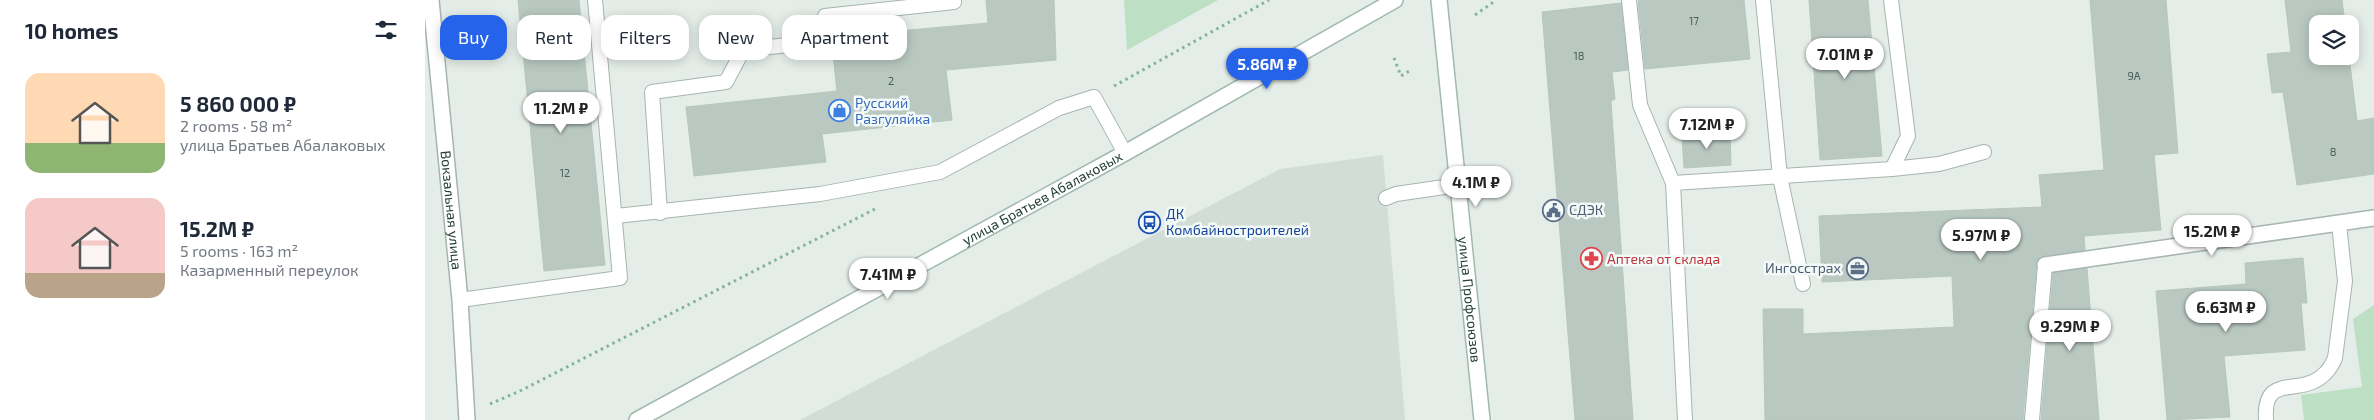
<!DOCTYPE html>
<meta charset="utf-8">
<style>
:root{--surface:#fff;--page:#f6f6f7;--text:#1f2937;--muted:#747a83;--accent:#2563eb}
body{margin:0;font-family:"Exo 2",sans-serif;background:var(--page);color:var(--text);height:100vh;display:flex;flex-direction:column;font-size:19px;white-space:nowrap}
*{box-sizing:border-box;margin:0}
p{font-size:16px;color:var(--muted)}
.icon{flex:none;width:28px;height:28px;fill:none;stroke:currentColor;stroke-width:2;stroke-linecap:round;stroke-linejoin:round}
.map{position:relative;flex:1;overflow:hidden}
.panel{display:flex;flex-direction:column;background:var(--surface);width:425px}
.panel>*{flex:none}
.guide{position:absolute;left:15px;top:15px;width:475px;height:45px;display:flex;gap:10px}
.fabs{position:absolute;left:1884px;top:15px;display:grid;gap:10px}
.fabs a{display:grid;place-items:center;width:50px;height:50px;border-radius:10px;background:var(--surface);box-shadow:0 2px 12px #0003;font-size:25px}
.price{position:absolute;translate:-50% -42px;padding:0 11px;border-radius:18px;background:#fff;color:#222;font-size:16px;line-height:32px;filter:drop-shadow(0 1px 2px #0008)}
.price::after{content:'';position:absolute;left:50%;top:30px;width:15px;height:11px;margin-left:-8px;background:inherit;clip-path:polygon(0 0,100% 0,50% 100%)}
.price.on{background:var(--accent);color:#fff}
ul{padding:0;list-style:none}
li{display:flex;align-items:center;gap:15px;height:125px;padding:0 25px}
li span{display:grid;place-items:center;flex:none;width:140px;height:100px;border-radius:15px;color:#555}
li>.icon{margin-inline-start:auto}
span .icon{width:60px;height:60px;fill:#fffc;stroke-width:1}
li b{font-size:21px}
h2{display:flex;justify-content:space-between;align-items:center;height:60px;padding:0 25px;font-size:21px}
.tag{padding:0 18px;border-radius:15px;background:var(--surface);box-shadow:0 2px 12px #0003;font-size:18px;line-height:45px}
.tag.on{background:var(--accent);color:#fff}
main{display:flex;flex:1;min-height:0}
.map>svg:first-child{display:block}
</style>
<main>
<section class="panel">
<h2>10 homes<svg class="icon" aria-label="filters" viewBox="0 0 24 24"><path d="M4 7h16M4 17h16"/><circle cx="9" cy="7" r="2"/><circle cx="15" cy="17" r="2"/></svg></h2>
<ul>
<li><span style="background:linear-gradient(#ffd9b3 70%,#8fb573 0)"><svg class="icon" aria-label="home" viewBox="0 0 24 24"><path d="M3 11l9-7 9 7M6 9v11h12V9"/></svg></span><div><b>5 860 000 ₽</b><p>2 rooms · 58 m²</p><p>улица Братьев Абалаковых</p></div></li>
<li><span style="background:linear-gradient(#f6c9c9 75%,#b9a48a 0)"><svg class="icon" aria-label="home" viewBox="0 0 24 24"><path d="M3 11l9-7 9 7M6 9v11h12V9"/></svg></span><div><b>15.2M ₽</b><p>5 rooms · 163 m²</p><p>Казарменный переулок</p></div></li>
</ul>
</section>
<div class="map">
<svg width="1949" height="420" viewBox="0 0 1949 420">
<rect width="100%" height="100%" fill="#e4ede8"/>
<polygon fill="#d2ddd7" points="958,155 980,420 375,420 855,169"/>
<g fill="#bddfc3">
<polygon points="699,0 793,0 702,50"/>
<polygon points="1949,305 1949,420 1879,420 1876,395 1937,387 1928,319"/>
</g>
<g fill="#b9c8c1" stroke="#b6c7bf">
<polygon points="93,0 154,0 180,265 119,271"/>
<polygon points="561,0 629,0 631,60 521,70 527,120 397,134 401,162 269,176 261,107 412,91 406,37 563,23"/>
<polygon points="1221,0 1319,0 1325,59 1220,69 1213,1"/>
<polygon points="1384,0 1443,0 1457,156 1395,160"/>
<polygon points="1665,0 1741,0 1753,153 1729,155 1736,230 1659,236 1660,250 1619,256 1612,261 1598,420 1340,420 1338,309 1378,309 1378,334 1529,327 1527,276 1397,282 1394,216 1617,207 1614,175 1679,170"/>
<polygon points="1860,0 1917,0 1920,24 1892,24 1892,56 1924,56 1932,121 1949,118 1949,174 1872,185 1858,92 1847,93 1842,54 1866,52"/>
<polygon points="1196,3 1203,70 1187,72 1190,99 1186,101 1208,420 1150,420 1117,12"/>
<polygon points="1305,133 1306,165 1259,168 1257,136"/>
<polygon points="1878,258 1882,303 1876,303 1880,350 1799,356 1805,417 1742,420 1731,291 1821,284 1820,263"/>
<polygon points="1662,268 1674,420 1616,420 1628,273"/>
</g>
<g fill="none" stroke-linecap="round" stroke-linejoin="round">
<defs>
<g id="lane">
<polyline points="1204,0 1215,105 1248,183 1260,420"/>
<polyline points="1338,0 1355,177 1378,284"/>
<polyline points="1466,0 1483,136 1467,169"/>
<polyline points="1248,183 1467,169 1514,164 1559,152"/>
<polyline points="961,198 971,194 1033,185"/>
<polyline points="235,213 227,92 301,82 318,50 390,42 400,16 529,2 529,0"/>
<polyline points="191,216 395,194 515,172 634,108 669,97 700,153"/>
<polyline points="35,300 195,278 170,0"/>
<polyline points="1607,420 1620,265"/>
<path d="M1841 420C1838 373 1872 396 1896 377 1903 372 1907 365 1910 358L1920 281 1914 224"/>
</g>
<g id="street">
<path id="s1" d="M6 0 35 300 42 420"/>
<polyline points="1620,265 1949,218"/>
</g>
<g id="secondary">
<path id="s2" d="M1014 0 1057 420"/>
<path id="s3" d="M212 420 700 153 970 0"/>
</g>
</defs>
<use href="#lane" stroke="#a6b5af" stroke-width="16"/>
<use href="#street" stroke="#a6b5af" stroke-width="18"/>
<use href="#secondary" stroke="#a2b9af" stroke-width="18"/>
<g stroke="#84b1a0" stroke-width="3" stroke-dasharray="2.5 4" stroke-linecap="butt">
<polyline points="1050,15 1070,1"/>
<polyline points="969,58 976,76 986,70"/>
<polyline points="689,86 844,0"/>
<polyline points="65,404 97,390 450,209"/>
</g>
<use href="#lane" stroke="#fff" stroke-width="14"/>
<use href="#street" stroke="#fff" stroke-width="15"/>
<use href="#secondary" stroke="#fff" stroke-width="15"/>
</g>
<defs>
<symbol id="shop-ring" viewBox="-11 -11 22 22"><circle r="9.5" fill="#f4faf7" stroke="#3f7fe0" stroke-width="1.5"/><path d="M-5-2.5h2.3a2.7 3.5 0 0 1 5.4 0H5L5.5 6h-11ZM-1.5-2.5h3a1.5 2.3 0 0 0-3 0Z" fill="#3f7fe0"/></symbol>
<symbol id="civic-ring" viewBox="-11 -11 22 22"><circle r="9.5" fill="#f4faf7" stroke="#5c6f8a" stroke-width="1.5"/><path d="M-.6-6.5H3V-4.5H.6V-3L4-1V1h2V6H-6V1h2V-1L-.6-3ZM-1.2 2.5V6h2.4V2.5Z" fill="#5c6f8a"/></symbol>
<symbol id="bus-ring" viewBox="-11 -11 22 22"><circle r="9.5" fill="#f4faf7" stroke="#1a4fb4" stroke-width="1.5"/><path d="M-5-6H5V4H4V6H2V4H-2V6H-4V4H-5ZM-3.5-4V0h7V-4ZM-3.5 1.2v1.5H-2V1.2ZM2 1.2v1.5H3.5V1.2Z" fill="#1a4fb4"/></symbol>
<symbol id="pharmacy-ring" viewBox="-11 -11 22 22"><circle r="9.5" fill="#f4faf7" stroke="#e0444e" stroke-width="1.5"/><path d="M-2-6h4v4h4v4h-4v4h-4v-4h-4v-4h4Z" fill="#e0444e"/></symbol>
<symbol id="office-ring" viewBox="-11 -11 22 22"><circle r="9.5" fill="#f4faf7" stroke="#5c6f8a" stroke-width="1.5"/><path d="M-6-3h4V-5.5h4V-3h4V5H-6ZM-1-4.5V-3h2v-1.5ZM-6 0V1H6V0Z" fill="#5c6f8a"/></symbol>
</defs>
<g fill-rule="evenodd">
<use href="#shop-ring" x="402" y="98" width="25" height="25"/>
<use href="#civic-ring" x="1116" y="198" width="25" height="25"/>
<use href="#bus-ring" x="712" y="210" width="25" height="25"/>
<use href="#pharmacy-ring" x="1154" y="246" width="25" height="25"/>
<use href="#office-ring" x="1420" y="256" width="25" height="25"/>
</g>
<g text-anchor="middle" stroke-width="5" stroke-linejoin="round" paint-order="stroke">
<g font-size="11" fill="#486159">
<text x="1269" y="25">17</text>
<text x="1154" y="60">18</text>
<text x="1709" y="80">9А</text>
<text x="466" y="85">2</text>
<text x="1908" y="156">8</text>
<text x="140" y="177">12</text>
</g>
<g font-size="14" fill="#366cbe" stroke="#f4faf7" text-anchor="start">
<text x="430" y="108">Русский<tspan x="430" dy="16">Разгуляйка</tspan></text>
</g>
<g font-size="14" fill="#233f36" stroke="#f4faf7">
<text dy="5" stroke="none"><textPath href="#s3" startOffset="462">улица Братьев Абалаковых</textPath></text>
<text dy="5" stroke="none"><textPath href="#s1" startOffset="211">Вокзальная улица</textPath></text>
<text dy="5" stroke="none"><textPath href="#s2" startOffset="301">улица Профсоюзов</textPath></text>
</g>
<g font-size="14" fill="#4e5e75" stroke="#f4faf7" text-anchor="start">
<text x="1144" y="215">СДЭК</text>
<text x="1416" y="273" text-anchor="end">Ингосстрах</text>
</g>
<g font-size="14" fill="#164399" stroke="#f4faf7" text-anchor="start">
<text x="741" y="219">ДК<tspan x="741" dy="16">Комбайностроителей</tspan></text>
</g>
<g font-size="14" fill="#be3a42" stroke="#f4faf7" text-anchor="start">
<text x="1182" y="264">Аптека от склада</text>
</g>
</g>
</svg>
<div class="fabs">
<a><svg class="icon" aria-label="layers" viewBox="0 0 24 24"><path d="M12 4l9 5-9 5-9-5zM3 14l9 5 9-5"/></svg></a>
</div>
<b class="price" style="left:1420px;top:80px">7.01M ₽</b>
<b class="price on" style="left:842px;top:90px">5.86M ₽</b>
<b class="price" style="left:136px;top:134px">11.2M ₽</b>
<b class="price" style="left:1282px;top:150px">7.12M ₽</b>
<b class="price" style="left:1051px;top:208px">4.1M ₽</b>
<b class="price" style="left:1787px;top:257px">15.2M ₽</b>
<b class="price" style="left:1556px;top:261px">5.97M ₽</b>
<b class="price" style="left:463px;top:300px">7.41M ₽</b>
<b class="price" style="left:1801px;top:333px">6.63M ₽</b>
<b class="price" style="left:1645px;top:352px">9.29M ₽</b>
<div class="guide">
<a class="tag on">Buy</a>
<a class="tag">Rent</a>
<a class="tag">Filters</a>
<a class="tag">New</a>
<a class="tag">Apartment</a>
</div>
</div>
</main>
